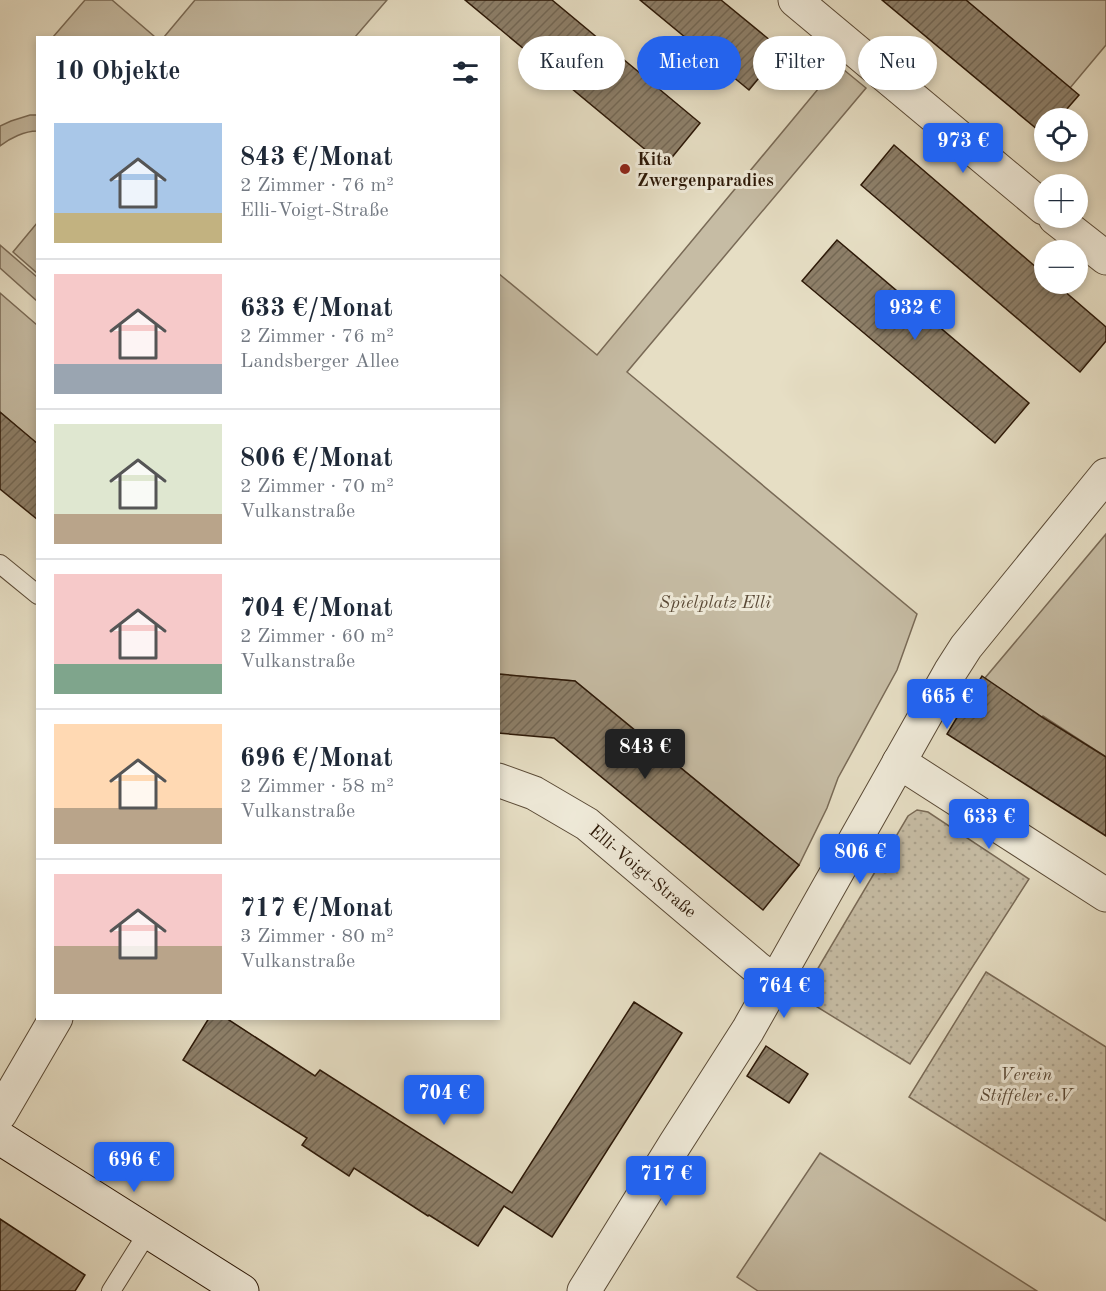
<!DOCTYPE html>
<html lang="de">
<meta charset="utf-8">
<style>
:root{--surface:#fff;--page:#f2f2f3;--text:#1f2937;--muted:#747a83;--line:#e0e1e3;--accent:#2563eb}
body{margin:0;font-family:"Old Standard TT",serif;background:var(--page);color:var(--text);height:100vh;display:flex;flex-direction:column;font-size:22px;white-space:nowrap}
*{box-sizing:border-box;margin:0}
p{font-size:20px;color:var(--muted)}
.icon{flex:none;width:33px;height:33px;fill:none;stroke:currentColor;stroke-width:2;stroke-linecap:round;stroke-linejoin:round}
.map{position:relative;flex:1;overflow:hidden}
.details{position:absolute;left:36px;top:36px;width:464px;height:984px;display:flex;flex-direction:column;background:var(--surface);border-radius:0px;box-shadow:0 3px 9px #0003}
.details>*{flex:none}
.hud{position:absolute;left:518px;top:36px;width:498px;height:54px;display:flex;gap:12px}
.controls{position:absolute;left:1034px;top:108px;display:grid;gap:12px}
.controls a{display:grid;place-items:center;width:54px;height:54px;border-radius:50%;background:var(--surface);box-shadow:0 3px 9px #0003;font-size:30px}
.price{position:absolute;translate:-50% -51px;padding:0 14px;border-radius:6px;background:var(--accent);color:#fff;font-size:20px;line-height:39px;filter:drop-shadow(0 2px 3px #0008)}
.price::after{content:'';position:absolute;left:50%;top:36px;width:18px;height:14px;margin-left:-9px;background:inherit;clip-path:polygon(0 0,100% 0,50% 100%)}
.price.active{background:#222;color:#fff}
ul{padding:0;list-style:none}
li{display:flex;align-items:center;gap:18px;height:150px;padding:0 18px}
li+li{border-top:2px solid var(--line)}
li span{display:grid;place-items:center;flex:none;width:168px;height:120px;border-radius:0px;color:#555}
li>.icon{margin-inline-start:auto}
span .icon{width:72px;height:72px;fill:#fffc;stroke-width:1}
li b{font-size:26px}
h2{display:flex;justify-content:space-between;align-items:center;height:72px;padding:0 18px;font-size:26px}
.pill{padding:0 21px;border-radius:27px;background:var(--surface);box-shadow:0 3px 9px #0003;font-size:21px;line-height:54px}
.pill.active{background:var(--accent);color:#fff}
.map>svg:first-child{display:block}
</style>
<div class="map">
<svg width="1106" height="1291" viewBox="0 0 1106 1291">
<defs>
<pattern id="garden-dots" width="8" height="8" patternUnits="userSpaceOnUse" patternTransform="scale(1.5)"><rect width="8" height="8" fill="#c6bca4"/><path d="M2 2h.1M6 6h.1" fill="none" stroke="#aaa18c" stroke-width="1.8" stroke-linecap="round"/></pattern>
<pattern id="building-hatch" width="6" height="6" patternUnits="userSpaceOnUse" patternTransform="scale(1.5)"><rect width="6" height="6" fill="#8d7f69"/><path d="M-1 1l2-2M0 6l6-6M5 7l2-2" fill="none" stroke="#736754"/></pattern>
</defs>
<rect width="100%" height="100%" fill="#e6dec4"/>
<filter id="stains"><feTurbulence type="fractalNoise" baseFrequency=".00333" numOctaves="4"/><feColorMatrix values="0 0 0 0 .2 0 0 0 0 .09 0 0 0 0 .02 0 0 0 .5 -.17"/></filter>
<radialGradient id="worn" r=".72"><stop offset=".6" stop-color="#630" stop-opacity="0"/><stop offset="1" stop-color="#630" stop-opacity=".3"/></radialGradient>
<g fill="#c6bca4" stroke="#796a56" stroke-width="1.5">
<polygon points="85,0 112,0 155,37 53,37"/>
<polygon points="195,0 387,0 355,37 164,37"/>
<polygon points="965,0 1106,0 1106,45 1070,88"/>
<polygon points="838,65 866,88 627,372 917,614 897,670 838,778 827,808 799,865 575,681 498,674 498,273 597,355"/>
<path d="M30 115H37V131C25 131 10 138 0 146V126L11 121Z"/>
<polygon points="37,223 37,273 13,252"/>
<polygon points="0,245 37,277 37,301 0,268"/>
<polygon points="0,293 37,325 37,444 0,412"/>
<polygon points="1106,534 1106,757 1043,716 1038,722 985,678"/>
<polygon points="820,1153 1037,1291 758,1291 737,1277"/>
</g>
<g fill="url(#garden-dots)" stroke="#796a56" stroke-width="1.5">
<polygon points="917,810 928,812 1029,879 910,1064 801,997 908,816"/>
<polygon points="986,972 1106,1047 1106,1221 909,1097"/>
</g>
<g fill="url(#building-hatch)" stroke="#2c1807" stroke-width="1.5">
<polygon points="465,0 552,0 700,123 665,166"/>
<polygon points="640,0 721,0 782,50 749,90"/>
<polygon points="882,0 966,0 1079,95 1059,118 1044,118 1044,135"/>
<polygon points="894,145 1044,274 1044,284 1056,284 1106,327 1106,341 1080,372 861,185"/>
<polygon points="837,240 1029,403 995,443 802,281"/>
<polygon points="0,412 38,444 38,520 0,489"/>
<polygon points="498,674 575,681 799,865 763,910 554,738 498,733"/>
<polygon points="982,676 1042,717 1106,757 1106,836 947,734"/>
<polygon points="634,1002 682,1033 552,1237 504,1206 478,1246 429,1215 428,1216 354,1168 349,1176 302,1145 307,1138 183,1060 209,1018 226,1018 315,1076 320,1070 512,1193"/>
<polygon points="766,1046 808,1074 789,1103 747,1076"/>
<polygon points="0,1219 85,1275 75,1291 0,1291"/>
</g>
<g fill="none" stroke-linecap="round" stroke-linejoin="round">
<defs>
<g id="lane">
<polyline points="0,564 38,595"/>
<polyline points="111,1291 148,1232"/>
</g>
<g id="street">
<polyline points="795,0 1044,208"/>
<polyline points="1055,218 1106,258"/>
<polyline points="899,762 1106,895"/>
<polyline points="498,780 534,793 587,824 757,968 776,982"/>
<polyline points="0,1114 56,1018"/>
<polyline points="584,1291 675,1144 748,1030 950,672 966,647 1106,475"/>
</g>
<polyline id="secondary" points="0,1138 242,1291"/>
</defs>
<use href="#lane" stroke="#5a4a36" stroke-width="20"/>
<use href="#street" stroke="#5a4a36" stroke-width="35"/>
<use href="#secondary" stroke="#2c1807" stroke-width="35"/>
<use href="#lane" stroke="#efead9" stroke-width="18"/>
<use href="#street" stroke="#efead9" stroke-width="33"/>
<use href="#secondary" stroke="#efead9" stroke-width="33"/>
</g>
<circle fill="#8f2418" stroke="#efead9" stroke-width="2" cx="625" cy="169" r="6"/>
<g text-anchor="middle" stroke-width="6" stroke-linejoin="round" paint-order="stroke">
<g font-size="18" font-weight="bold" fill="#2c1807" stroke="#efead9" text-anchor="start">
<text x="637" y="165">Kita<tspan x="637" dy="21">Zwergenparadies</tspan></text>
</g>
<g font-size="18" font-style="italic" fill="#5a4936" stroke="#efead9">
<text x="715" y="608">Spielplatz Elli</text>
<text x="1026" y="1080">Verein<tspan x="1026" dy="21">Stiffeler e.V</tspan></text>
</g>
<g font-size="18" fill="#2c1807" stroke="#efead9">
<text transform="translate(643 871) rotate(40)" y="6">Elli-Voigt-Straße</text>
</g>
</g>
<rect width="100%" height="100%" filter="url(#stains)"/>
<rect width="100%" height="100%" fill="url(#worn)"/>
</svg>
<div class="controls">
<a><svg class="icon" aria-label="locate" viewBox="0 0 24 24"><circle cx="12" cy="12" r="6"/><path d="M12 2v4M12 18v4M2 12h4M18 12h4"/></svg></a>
<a>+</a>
<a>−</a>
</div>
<b class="price" style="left:963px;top:174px">973 €</b>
<b class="price" style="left:915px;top:341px">932 €</b>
<b class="price" style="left:947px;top:730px">665 €</b>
<b class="price active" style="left:645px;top:780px">843 €</b>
<b class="price" style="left:989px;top:850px">633 €</b>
<b class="price" style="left:860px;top:885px">806 €</b>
<b class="price" style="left:784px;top:1019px">764 €</b>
<b class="price" style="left:444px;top:1126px">704 €</b>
<b class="price" style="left:134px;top:1193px">696 €</b>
<b class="price" style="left:666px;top:1207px">717 €</b>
<div class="hud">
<a class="pill">Kaufen</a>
<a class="pill active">Mieten</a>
<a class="pill">Filter</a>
<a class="pill">Neu</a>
</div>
<section class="details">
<h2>10 Objekte<svg class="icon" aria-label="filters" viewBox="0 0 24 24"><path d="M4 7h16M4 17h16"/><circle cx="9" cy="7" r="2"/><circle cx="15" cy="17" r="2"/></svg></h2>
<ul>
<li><span style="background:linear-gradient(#a9c7e8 75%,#c2b280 0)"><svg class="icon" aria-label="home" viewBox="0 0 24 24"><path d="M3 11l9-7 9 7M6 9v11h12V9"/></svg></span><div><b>843 €/Monat</b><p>2 Zimmer · 76 m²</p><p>Elli-Voigt-Straße</p></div></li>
<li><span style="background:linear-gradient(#f6c9c9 75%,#9aa5b1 0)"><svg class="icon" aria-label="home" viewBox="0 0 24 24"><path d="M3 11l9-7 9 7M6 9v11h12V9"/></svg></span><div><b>633 €/Monat</b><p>2 Zimmer · 76 m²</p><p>Landsberger Allee</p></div></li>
<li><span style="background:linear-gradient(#dfe7d0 75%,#b9a48a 0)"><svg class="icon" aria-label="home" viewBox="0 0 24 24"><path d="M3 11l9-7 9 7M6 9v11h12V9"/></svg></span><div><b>806 €/Monat</b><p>2 Zimmer · 70 m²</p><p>Vulkanstraße</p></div></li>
<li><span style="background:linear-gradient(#f6c9c9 75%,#7fa58c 0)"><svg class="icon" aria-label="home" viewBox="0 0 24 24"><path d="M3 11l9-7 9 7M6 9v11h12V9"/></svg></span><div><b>704 €/Monat</b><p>2 Zimmer · 60 m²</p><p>Vulkanstraße</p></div></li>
<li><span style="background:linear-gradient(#ffd9b3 70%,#b9a48a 0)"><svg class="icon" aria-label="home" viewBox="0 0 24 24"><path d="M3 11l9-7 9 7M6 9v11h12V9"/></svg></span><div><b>696 €/Monat</b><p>2 Zimmer · 58 m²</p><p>Vulkanstraße</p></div></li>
<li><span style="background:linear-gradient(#f6c9c9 60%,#b9a48a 0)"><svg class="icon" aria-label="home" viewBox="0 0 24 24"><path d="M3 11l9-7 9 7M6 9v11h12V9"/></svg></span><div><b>717 €/Monat</b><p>3 Zimmer · 80 m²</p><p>Vulkanstraße</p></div></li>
</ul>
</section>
</div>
